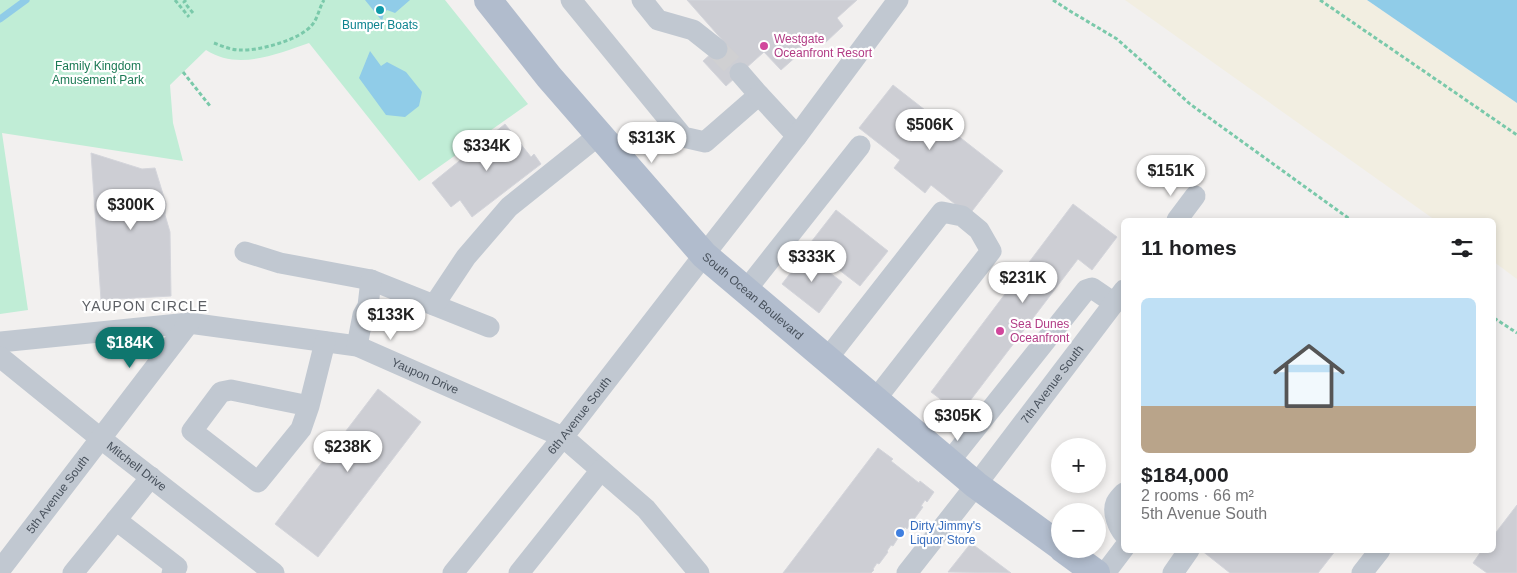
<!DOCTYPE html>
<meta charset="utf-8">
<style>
:root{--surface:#fff;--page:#f2f2f2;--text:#202124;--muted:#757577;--accent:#0f766e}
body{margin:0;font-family:Arial,sans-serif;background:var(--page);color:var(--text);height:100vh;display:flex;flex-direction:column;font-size:19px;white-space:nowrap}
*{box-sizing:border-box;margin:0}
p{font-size:16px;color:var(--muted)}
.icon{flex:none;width:28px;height:28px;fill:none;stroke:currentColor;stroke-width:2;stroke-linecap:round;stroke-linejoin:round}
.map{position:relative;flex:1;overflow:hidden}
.side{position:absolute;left:1121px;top:218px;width:375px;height:335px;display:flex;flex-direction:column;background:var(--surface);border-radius:8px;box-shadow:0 2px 8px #0003}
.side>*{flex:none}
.controls{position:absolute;left:1051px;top:438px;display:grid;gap:10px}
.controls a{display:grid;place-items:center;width:55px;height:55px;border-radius:50%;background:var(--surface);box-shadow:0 2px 8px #0003;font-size:25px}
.price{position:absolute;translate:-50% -42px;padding:0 11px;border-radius:18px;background:#fff;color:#222;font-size:16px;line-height:32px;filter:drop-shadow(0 1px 2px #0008)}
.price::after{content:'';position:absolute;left:50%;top:30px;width:15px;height:11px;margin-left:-8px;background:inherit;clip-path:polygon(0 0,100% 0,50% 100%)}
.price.selected{background:var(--accent);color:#fff}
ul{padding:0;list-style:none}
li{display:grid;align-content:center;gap:10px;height:265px;padding:0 20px}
li span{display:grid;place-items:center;height:155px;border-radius:8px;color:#555}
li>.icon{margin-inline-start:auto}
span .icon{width:90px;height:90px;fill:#fffc;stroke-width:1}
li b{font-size:21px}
h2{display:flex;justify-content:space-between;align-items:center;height:60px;padding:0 20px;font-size:21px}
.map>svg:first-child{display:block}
</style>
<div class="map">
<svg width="1517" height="573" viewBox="0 0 1517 573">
<rect width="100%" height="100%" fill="#f2f0ef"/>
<path fill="#c0edd6" d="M0 0H445L528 104 419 181 309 43C277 54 238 71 206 50L170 85 173 123 183 161 2 133 28 310 0 314Z"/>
<polygon fill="#f2eee1" points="1125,0 1367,0 1517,103 1517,279 1494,262 1494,220 1435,220"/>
<g fill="#90cce8">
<polygon points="365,0 410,0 395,13 387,10 384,13 382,21"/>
<polygon points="1367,0 1517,0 1517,103"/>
<polygon points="370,51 381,66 387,62 406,72 422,92 419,106 405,117 386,115 359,78"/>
</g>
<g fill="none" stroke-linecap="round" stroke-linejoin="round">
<polyline stroke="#90cce8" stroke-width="7" points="0,19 26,0"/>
</g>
<g fill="#cdced4" stroke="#d4d5db">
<polygon points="687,0 857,0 837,18 843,26 825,43 818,35 817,35 817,38 781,70 764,52 726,86 703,61 724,42"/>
<polygon points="893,85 1003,171 969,215 931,185 925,193 894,168 900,160 859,128"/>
<polygon points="505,124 531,157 534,154 541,164 472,217 460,200 451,207 432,183"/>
<polygon points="91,153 142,169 155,168 166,204 165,215 170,232 171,296 101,300"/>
<polygon points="1073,204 1117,237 1092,270 1078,259 960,414 931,392"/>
<polygon points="836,210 888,251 860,286 808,246"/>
<polygon points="805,254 842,282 819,313 782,284"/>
<polygon points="378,389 421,422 318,557 275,524"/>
<polygon points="878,448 893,459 891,461 919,483 920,481 934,492 927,502 925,500 921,506 923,507 907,529 905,527 893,546 891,545 887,551 888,552 879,564 877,563 873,569 874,570 871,573 783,573"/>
<polygon points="1517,505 1517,573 1487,573 1473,563 1482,550 1494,550 1494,535"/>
<polygon points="971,543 1011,573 948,572"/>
<polygon points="1201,550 1336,550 1318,573 1230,573"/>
</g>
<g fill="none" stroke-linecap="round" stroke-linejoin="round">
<polyline stroke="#d0d0d2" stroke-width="21" stroke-dasharray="21 11" stroke-linecap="butt" points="717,49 740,73"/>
<g stroke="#7ac9aa" stroke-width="3" stroke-dasharray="4 2.5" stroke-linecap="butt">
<polyline points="175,0 189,17"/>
<polyline points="186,0 184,2 193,13"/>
<polyline points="1053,0 1070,11 1117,39 1190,104 1351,220"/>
<polyline points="1320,0 1517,135"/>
<path d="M214 43C222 46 231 50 240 50 259 51 300 40 312 25 318 18 319 8 324 0"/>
<polyline points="183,72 210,106"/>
<polyline points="1494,318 1517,333"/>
</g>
<g stroke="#c1c8d1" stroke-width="21">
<polyline points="571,0 683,137 705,142 759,95 740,73"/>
<polyline points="642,0 658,20 693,30 717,49"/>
<polyline points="759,95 797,136"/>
<polyline points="1177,220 1195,196"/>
<polyline points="245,252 280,263 371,280 489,327"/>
<polyline points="746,290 860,146"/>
<polyline points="434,305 466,257 509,207 599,135"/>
<path id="s1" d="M0 342 189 323 357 346 563 437 646 509 699 573"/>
<polyline points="357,346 363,315 368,306 371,280"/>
<path id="s2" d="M0 357 100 438 274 573"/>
<polyline points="827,359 942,212 962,216 979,230 991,251 875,400"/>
<polyline points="309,406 231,390 221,392 192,431 258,482 301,429 309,406 325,342"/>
<polyline points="949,462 1086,290 1092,288 1114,303"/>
<path d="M1124 493C1121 496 1118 499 1116 503 1112 512 1118 527 1124 534"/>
<polyline points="116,520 177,567 172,573"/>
<path id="s3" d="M0 570 189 323"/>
<polyline points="73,573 151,477"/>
<path id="s4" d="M453 573 563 437 704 255 797 136 898 0"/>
<polyline points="519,573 601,470"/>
<path id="s5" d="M907 573 976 485 1124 290"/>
<polyline points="1105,573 1124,548"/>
<polyline points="1173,573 1189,550"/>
<polyline points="1362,573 1380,550"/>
</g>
<g stroke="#b1bccd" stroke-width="28">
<path id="s6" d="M488 0 549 77 704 255 976 485 1060 546"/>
<polyline points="1063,549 1096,573"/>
</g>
</g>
<circle fill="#0f9aa8" stroke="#fff" stroke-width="2" cx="380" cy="10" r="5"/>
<g fill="#d1479c" stroke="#fff" stroke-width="2">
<circle cx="764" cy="46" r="5"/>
<circle cx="1000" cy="331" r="5"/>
</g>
<circle fill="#3f7fe0" stroke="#fff" stroke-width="2" cx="900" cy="533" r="5"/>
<g text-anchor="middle" stroke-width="4.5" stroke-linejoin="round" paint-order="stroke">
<g font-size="12" fill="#0d838f" stroke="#fff">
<text x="380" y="29">Bumper Boats</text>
</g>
<g font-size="12" fill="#b23c85" stroke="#fff" text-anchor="start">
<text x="774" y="43">Westgate<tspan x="774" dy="14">Oceanfront Resort</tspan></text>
<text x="1010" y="328">Sea Dunes<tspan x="1010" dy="14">Oceanfront</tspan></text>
</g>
<g font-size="12" fill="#1c7a55" stroke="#fff">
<text x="98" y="70">Family Kingdom<tspan x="98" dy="14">Amusement Park</tspan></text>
</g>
<g font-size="12" fill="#48515c" stroke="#fff">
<text dy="4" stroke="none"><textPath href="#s6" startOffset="398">South Ocean Boulevard</textPath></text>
<text dy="4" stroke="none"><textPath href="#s1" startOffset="434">Yaupon Drive</textPath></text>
<text dy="4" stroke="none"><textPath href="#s5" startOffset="238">7th Avenue South</textPath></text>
<text dy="4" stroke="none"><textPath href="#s4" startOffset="202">6th Avenue South</textPath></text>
<text dy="4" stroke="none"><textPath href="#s2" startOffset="175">Mitchell Drive</textPath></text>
<text dy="4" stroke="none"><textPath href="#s3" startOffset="95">5th Avenue South</textPath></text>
</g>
<g font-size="12" fill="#366cbe" stroke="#fff" text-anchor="start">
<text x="910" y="530">Dirty Jimmy's<tspan x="910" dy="14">Liquor Store</tspan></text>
</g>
<g font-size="14" letter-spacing="1" fill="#5c5f64" stroke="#fff">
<text x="145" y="311">YAUPON CIRCLE</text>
</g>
</g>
</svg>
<div class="controls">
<a>+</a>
<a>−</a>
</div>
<b class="price" style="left:930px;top:151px">$506K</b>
<b class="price" style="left:652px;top:164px">$313K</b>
<b class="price" style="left:487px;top:172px">$334K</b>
<b class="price" style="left:1171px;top:197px">$151K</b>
<b class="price" style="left:131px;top:231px">$300K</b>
<b class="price" style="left:812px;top:283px">$333K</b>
<b class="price" style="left:1023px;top:304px">$231K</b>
<b class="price" style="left:391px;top:341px">$133K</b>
<b class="price selected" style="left:130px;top:369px">$184K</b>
<b class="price" style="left:958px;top:442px">$305K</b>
<b class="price" style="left:348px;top:473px">$238K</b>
<section class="side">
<h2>11 homes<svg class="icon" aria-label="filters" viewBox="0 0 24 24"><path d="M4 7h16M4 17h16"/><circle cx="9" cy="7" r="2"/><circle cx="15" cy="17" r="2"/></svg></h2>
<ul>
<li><span style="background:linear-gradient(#bfe0f5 70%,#b9a48a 0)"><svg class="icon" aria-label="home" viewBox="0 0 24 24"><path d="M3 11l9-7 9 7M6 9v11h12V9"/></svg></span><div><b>$184,000</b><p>2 rooms · 66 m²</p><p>5th Avenue South</p></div></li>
</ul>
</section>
</div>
